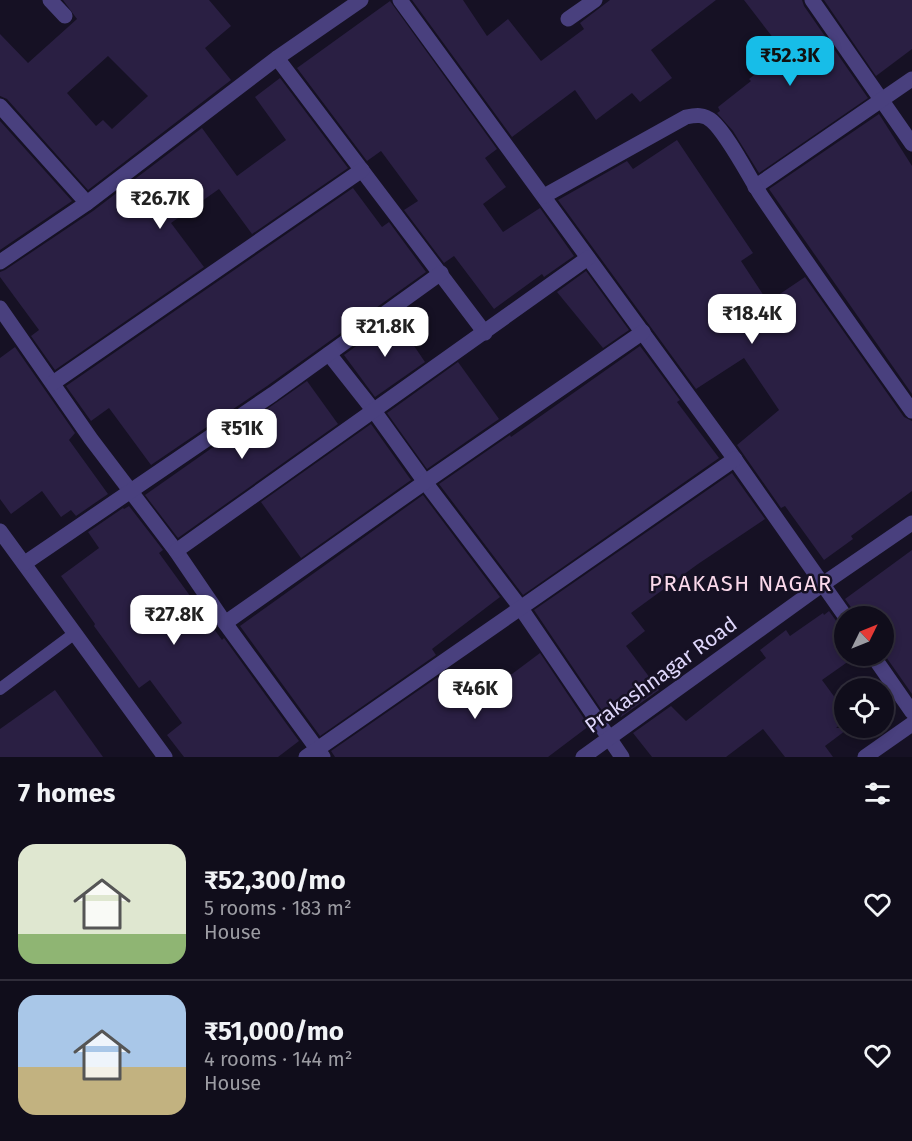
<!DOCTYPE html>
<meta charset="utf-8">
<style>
:root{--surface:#100d1b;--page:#191624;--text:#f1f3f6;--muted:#9c9ca3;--line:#302d3a;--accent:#17bde8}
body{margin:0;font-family:"Fira Sans",sans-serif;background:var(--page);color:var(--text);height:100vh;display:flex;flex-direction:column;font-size:22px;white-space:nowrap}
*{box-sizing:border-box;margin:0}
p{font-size:20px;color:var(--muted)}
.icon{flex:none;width:33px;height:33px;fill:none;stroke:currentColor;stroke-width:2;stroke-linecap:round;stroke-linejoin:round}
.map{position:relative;height:757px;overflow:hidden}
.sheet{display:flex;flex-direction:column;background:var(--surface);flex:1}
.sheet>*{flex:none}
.needle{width:39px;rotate:47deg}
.fabs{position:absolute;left:834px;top:606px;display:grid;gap:12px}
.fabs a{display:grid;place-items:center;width:60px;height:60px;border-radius:50%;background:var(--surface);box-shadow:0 3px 9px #0003,0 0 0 2px var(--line);font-size:30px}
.price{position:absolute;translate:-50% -51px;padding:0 14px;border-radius:12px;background:#fff;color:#222;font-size:20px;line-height:39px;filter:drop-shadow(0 2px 3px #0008)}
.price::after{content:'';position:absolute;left:50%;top:36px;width:18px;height:14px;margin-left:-9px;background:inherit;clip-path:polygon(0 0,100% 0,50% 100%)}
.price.selected{background:var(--accent);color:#111}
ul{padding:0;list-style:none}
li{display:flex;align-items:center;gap:18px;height:150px;padding:0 18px}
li+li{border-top:2px solid var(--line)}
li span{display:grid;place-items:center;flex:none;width:168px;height:120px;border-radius:18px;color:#555}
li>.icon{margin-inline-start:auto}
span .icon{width:72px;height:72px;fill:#fffc;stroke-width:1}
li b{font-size:26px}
h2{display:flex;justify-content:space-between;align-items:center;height:72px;padding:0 18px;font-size:26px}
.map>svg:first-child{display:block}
</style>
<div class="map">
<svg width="912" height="757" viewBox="0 0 912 757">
<rect width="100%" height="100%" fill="#161124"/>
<g fill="#2a1f43" fill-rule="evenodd">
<path d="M63 0H209L231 26 205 48 231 80 88 190 7 99 0 96V34L28 63 77 19ZM108 56 148 96 112 129 103 120 96 126 67 93Z"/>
<polygon points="412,0 463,0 487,36 508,19 541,61 584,29 580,23 610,0 716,0 651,50 672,78 640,102 632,93 596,120 575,90 512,137"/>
<polygon points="744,0 802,0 804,6 868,98 759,173 733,131 717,113 720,111 718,107 751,81 749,79 784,52"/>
<polygon points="824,0 912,0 912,49 876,76"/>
<polygon points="390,1 497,149 485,158 506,187 483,204 503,232 540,208 574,256 544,277 542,274 494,309 454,256 444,263 404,210 418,201 381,151 367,161 297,68"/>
<polygon points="280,78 348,168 252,234 219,189 171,223 204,267 55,370 31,336 39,330 0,277 0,272 5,270 93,211 202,128 237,176 286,140 255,97"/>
<polygon points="879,114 912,166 912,394 769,189"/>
<polygon points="0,121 72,201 0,250"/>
<polygon points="677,140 753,253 741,261 768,302 805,277 904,417 912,421 912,491 851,536 853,539 824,560 785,506 781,508 737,445 779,410 744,358 696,389 558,200 627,161 633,169"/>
<polygon points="353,188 382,227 389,222 426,272 267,386 151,465 109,408 91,421 66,386"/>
<polygon points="586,271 629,330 603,348 557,292"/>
<polygon points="395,318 425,362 375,397 344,355"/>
<polygon points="640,346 680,400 677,402 719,458 523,595 439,484 510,435 511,437"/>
<polygon points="15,347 75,433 69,440 108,494 76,516 71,510 61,517 42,491 11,514 0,499 0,358"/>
<polygon points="458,362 499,419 427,469 387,413"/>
<polygon points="307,381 338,424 178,538 145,495"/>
<polygon points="371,424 411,480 301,558 261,502"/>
<polygon points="732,473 765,519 698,564 631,613 645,631 626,646 659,690 621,717 614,708 605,715 534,610"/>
<polygon points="423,495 500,597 432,649 436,655 320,736 240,626"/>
<polygon points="129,506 163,550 159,553 222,640 224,638 299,741 278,757 184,757 167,735 182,723 150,680 139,688 94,626 95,624 61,576 99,548 88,532 123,508 124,509"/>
<polygon points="912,550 912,694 884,654 884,616 855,616 853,610 845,599"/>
<polygon points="829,611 837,622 844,626 844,656 856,656 822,680 844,710 844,721 836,728 849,728 825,746 833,757 785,757 763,729 726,757 652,757 633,733 671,706 686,721 766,658 760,650 786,630 790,636 823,613 824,615"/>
<polygon points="540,653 589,726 548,757 335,757 331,751 448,670 473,703"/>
<polygon points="55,690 103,757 0,757 0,729"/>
</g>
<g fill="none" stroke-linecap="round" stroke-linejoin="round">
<polyline stroke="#49407e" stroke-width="12" points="0,689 75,633"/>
<g stroke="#49407e" stroke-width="15">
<polyline points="50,0 65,16"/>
<polyline points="400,0 729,451 845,616"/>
<polyline points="812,0 912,144"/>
<polyline points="568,19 595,0"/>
<polyline points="277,58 485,333"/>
<polyline points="0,106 87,203"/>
<polyline points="755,187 912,79"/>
<path d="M544 196 686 117C696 115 704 114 712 121 728 135 749 177 762 197 811 269 861 340 912 411"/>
<polyline points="0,262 87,203 277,58 361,0"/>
<polyline points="0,308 91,439 176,551 225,623 323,757"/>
<polyline points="329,354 374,411 425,482 520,607 622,757"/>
<polyline points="53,383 362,170"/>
<polyline points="0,531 165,757"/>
<polyline points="176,551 588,258"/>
<polyline points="25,563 273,394 441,273"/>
<polyline points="225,623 425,482 643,332"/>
<polyline points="873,656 912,712"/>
<polyline points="306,757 735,459"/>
<polyline points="583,757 823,584 912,523"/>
<polyline points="865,757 912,724"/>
</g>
</g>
<g text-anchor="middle" stroke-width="5" stroke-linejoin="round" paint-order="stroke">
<g font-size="21" fill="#dfd7fb" stroke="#161124">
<text transform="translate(661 675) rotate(-36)" y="7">Prakashnagar Road</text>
</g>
<g font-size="22" letter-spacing="1.5" fill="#fbd9eb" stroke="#161124">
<text x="741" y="591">PRAKASH NAGAR</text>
</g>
</g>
</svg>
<div class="fabs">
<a><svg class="needle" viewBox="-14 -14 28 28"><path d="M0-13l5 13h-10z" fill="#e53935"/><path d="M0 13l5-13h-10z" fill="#9c9ca3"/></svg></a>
<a><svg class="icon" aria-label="locate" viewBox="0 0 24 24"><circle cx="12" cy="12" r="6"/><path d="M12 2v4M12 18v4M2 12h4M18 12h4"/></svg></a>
</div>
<b class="price selected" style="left:790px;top:87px">₹52.3K</b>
<b class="price" style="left:160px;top:230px">₹26.7K</b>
<b class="price" style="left:752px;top:345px">₹18.4K</b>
<b class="price" style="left:385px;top:358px">₹21.8K</b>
<b class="price" style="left:242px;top:460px">₹51K</b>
<b class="price" style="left:174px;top:646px">₹27.8K</b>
<b class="price" style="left:475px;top:720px">₹46K</b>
</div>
<section class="sheet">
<h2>7 homes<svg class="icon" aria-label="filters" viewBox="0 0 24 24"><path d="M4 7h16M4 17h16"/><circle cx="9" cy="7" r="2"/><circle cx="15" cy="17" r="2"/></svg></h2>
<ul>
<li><span style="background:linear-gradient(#dfe7d0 75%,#8fb573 0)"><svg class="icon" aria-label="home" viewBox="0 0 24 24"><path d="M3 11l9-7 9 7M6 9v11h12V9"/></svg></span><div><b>₹52,300/mo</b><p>5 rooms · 183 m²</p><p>House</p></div><svg class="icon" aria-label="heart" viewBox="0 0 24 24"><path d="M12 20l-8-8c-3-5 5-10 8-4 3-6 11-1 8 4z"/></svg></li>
<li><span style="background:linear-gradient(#a9c7e8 60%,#c2b280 0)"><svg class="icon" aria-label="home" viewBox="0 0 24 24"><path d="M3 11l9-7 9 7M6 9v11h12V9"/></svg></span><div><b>₹51,000/mo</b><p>4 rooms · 144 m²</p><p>House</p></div><svg class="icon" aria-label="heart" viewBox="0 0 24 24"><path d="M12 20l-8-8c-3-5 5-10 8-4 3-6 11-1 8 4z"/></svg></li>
</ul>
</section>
